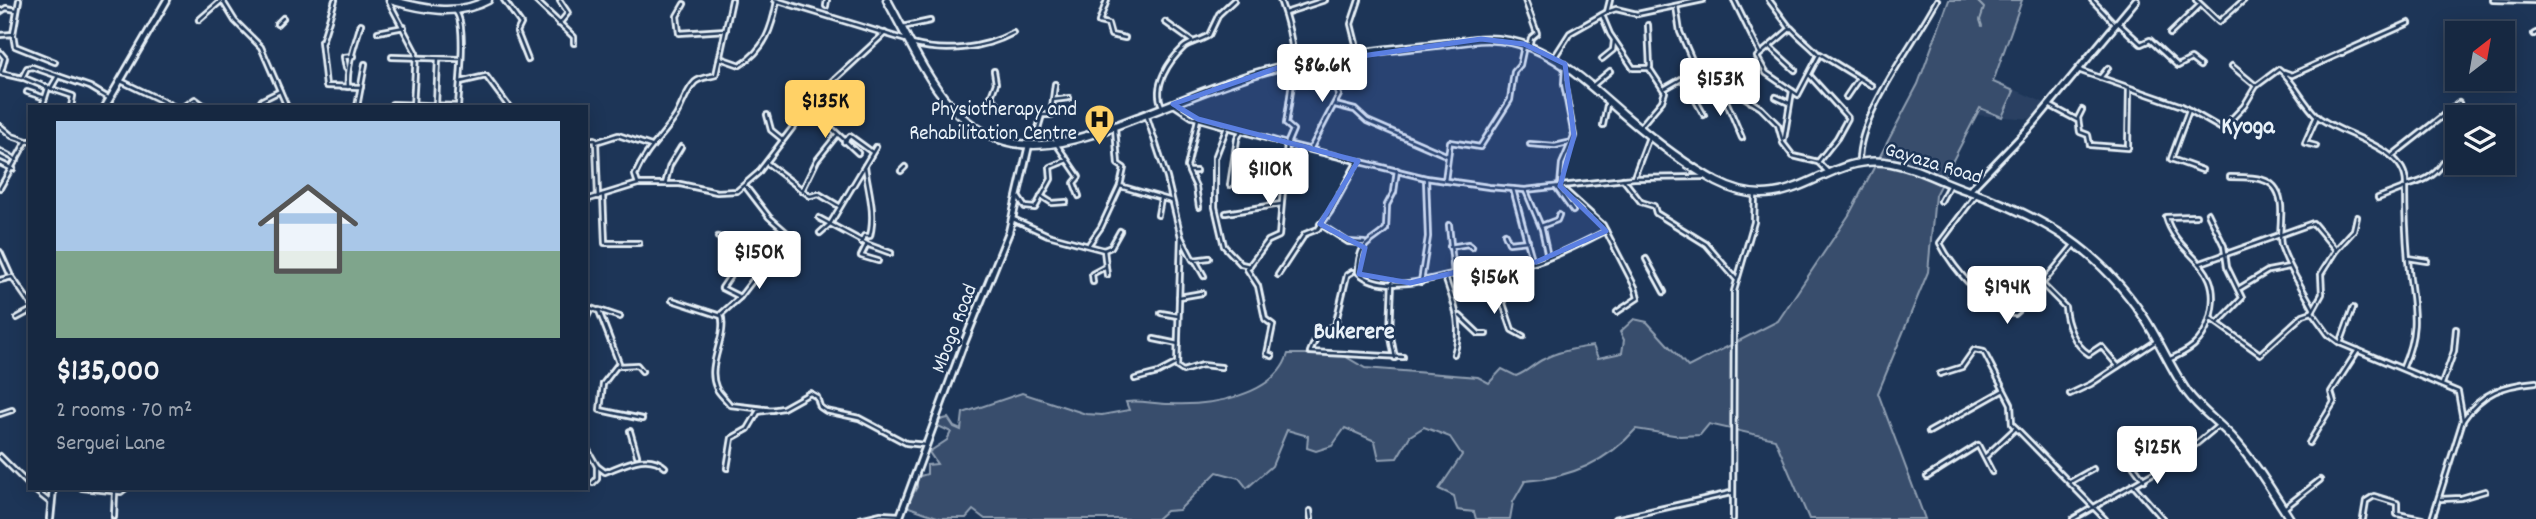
<!DOCTYPE html>
<meta charset="utf-8">
<style>
:root{--surface:#162841;--page:#23344c;--text:#f1f3f6;--muted:#9ea6b1;--line:#35445a;--accent:#ffd166}
body{margin:0;font-family:Dekko,sans-serif;background:var(--page);color:var(--text);height:100vh;display:flex;flex-direction:column;font-size:26px;white-space:nowrap}
*{box-sizing:border-box;margin:0}
p{font-size:23px;color:var(--muted)}
.icon{flex:none;width:38px;height:38px;fill:none;stroke:currentColor;stroke-width:2;stroke-linecap:round;stroke-linejoin:round}
.map{position:relative;flex:1;overflow:hidden}
.details{position:absolute;left:28px;top:105px;width:560px;height:385px;display:flex;flex-direction:column;background:var(--surface);border-radius:0px;box-shadow:0 4px 18px #0003,0 0 0 2px var(--line)}
.details>*{flex:none}
.needle{width:46px;rotate:31deg}
.buttons{position:absolute;left:2445px;top:21px;display:grid;gap:14px}
.buttons a{display:grid;place-items:center;width:70px;height:70px;border-radius:0px;background:var(--surface);box-shadow:0 4px 18px #0003,0 0 0 2px var(--line);font-size:35px}
.price{position:absolute;translate:-50% -60px;padding:0 16px;border-radius:7px;background:#fff;color:#222;font-size:23px;line-height:46px;filter:drop-shadow(0 2px 4px #0008)}
.price::after{content:'';position:absolute;left:50%;top:42px;width:21px;height:16px;margin-left:-10px;background:inherit;clip-path:polygon(0 0,100% 0,50% 100%)}
.price.selected{background:var(--accent);color:#111}
ul{padding:0;list-style:none}
li{display:grid;align-content:center;gap:14px;height:371px;padding:0 28px}
li+li{border-top:2px solid var(--line)}
li span{display:grid;place-items:center;height:217px;border-radius:0px;color:#555}
li>.icon{margin-inline-start:auto}
span .icon{width:126px;height:126px;fill:#fffc;stroke-width:1}
li b{font-size:30px}
.map>svg:first-child{display:block}
</style>
<div class="map">
<svg width="2536" height="519" viewBox="0 0 2536 519">
<rect width="100%" height="100%" fill="#1d3557"/>
<filter id="ink" filterUnits="userSpaceOnUse"><feTurbulence type="fractalNoise" baseFrequency=".0143" numOctaves="2"/><feDisplacementMap in="SourceGraphic" scale="14" xChannelSelector="R" yChannelSelector="G"/><feConvolveMatrix kernelMatrix="1 2 1 2 8 2 1 2 1" color-interpolation-filters="sRGB"/></filter>
<g filter="url(#ink)">
<polygon fill="#2a4162" points="1991,79 2047,104 2034,119 1975,115"/>
<path fill="#374d6c" stroke="#909fb2" stroke-width="2" d="M1949 0H2022L1993 82 2014 91 2002 117 1980 108 1935 195 1928 272 1878 393 1925 519H1809L1775 439 1709 424 1700 435 1680 436 1636 429C1606 463 1569 478 1525 481L1513 502 1510 519H1476L1474 512 1457 510 1454 496 1439 489 1462 455 1450 437 1424 427 1410 436 1397 458 1379 459 1375 441 1345 428 1332 446 1316 451 1307 448 1308 436 1287 430 1272 466 1247 488 1239 478 1217 472 1179 510 1166 511 1157 519H985L973 510 966 518H940L906 506 917 487V477L927 474V465L937 464 929 452 947 440 951 432 936 425 940 420 948 418 954 427 961 430 963 413 1022 393 1086 414 1102 415 1129 410 1126 402C1142 400 1154 404 1170 404 1208 406 1275 397 1288 354H1341L1365 368 1478 377 1489 383 1502 369 1516 376C1529 371 1533 364 1544 359 1558 351 1577 348 1593 346L1598 358 1622 353 1624 340 1620 332 1634 319 1647 322 1688 367 1778 321 1849 215 1918 84Z"/>
<g fill="none" stroke-linecap="round" stroke-linejoin="round">
<polyline stroke="#95a4b5" stroke-width="2" points="1976,0 1984,8 1980,20 1982,26"/>
<defs>
<g id="minor">
<polyline points="222,0 235,21 261,47 287,107"/>
<polyline points="504,0 521,24 517,32 528,60"/>
<polyline points="535,0 574,37 574,43"/>
<polyline points="775,0 906,40"/>
<polyline points="1107,0 1099,22 1108,24 1111,35 1125,38"/>
<polyline points="1525,0 1537,33 1531,38 1529,47"/>
<polyline points="1734,0 1760,53"/>
<path d="M1769 0 1790 28H1791C1800 38 1811 46 1819 55L1798 95 1766 73 1757 57 1791 28"/>
<polyline points="2092,0 2115,24"/>
<polyline points="2196,0 2219,22 2244,0"/>
<polyline points="2493,0 2536,1"/>
<polyline points="389,2 416,53 413,107"/>
<polyline points="684,4 677,16 679,33 726,30"/>
<polyline points="826,6 827,0"/>
<polyline points="1676,6 1680,32 1696,69 1729,94 1739,94 1761,108 1778,125 1783,143 1793,156 1818,162 1828,172"/>
<polyline points="0,12 6,8 17,10"/>
<path d="M456 12C467 25 459 87 458 107"/>
<polyline points="1607,12 1610,0"/>
<polyline points="1285,13 1325,0"/>
<polyline points="1602,15 1610,34 1633,68 1649,68 1665,92 1662,101 1639,128"/>
<polyline points="199,20 222,0"/>
<polyline points="1165,22 1193,42"/>
<polyline points="2117,22 2141,44 2150,40 2178,66 2191,59 2200,66"/>
<polyline points="277,24 283,18"/>
<polyline points="559,24 568,13 560,1"/>
<polyline points="1648,25 1650,67"/>
<polyline points="902,27 930,21"/>
<polyline points="378,32 404,27"/>
<polyline points="13,34 15,46 55,62"/>
<polyline points="2170,34 2200,5"/>
<polyline points="2534,34 2536,33"/>
<polyline points="0,35 13,34 19,0"/>
<polyline points="321,41 326,86 361,87"/>
<polyline points="322,42 335,0"/>
<path d="M912 44C944 53 983 49 1013 33"/>
<polyline points="1771,48 1795,70"/>
<polyline points="0,52 5,58 1,72"/>
<polyline points="1358,52 1351,24 1359,0"/>
<polyline points="1820,54 1872,86"/>
<polyline points="392,57 459,59"/>
<path d="M720 58 740 65C765 50 772 28 777 1"/>
<polyline points="1554,58 1570,33 1607,12 1616,9 1637,14 1703,0"/>
<polyline points="1602,59 1613,50 1614,41"/>
<polyline points="2232,66 2256,86"/>
<polyline points="346,68 344,57 353,56"/>
<path d="M2078 70 2182 106 2222 129 2244 106 2256 86 2279 69C2294 81 2302 102 2317 116 2342 137 2408 146 2406 186 2421 182 2435 177 2443 163"/>
<polyline points="2284,72 2292,75 2409,23"/>
<polyline points="0,73 22,78 27,68 32,67 90,87 110,99"/>
<polyline points="1718,73 1747,67 1751,102"/>
<polyline points="1810,76 1848,118 1837,138 1818,162"/>
<polyline points="24,78 48,88 42,107"/>
<polyline points="1683,78 1704,115"/>
<polyline points="2100,78 2108,68"/>
<polyline points="121,81 175,107"/>
<polyline points="460,82 486,76 509,107"/>
<polyline points="1592,86 1610,71"/>
<polyline points="46,87 73,96 71,107"/>
<path d="M348 87C346 68 355 44 361 24"/>
<polyline points="51,88 58,76"/>
<polyline points="1664,89 1683,78 1720,88"/>
<polyline points="1721,89 1742,138"/>
<polyline points="27,92 45,98"/>
<polyline points="991,97 1002,108"/>
<polyline points="1776,97 1789,103"/>
<polyline points="1846,97 1859,78"/>
<polyline points="1053,100 1055,84"/>
<polyline points="989,102 996,83 994,71"/>
<polyline points="436,104 438,59"/>
<polyline points="1174,105 1192,117 1287,144 1426,178 1489,187 1525,190 1634,178 1703,177"/>
<polyline points="1335,105 1355,110 1367,121 1448,156"/>
<polyline points="2049,105 2077,120"/>
<path d="M1162 106C1152 86 1169 61 1184 47 1191 41 1201 41 1209 35L1219 14 1234 0"/>
<polyline points="184,107 195,99 206,107"/>
<polyline points="258,107 262,100 280,91"/>
<polyline points="357,107 365,64"/>
<polyline points="391,107 392,104 458,106"/>
<polyline points="809,107 858,153"/>
<polyline points="2082,110 2078,118 2080,132 2088,135 2090,145 2128,148 2129,89"/>
<polyline points="2189,110 2171,159 2202,170"/>
<polyline points="1146,114 1167,178 1181,237 1193,260 1209,258"/>
<polyline points="767,115 771,130 782,139"/>
<polyline points="1603,125 1608,100"/>
<polyline points="0,126 12,136 27,141"/>
<polyline points="1227,127 1215,158 1215,207 1224,246 1241,264 1250,266"/>
<polyline points="1115,128 1118,164 1124,168 1120,186 1172,201"/>
<polyline points="1037,132 1042,115 1051,115 1053,100 1069,98"/>
<polyline points="1784,139 1792,91"/>
<polyline points="586,140 595,139 596,142 598,197"/>
<polyline points="596,142 618,135 651,146"/>
<polyline points="844,142 850,136 872,152"/>
<polyline points="1530,144 1555,146 1568,143"/>
<polyline points="1057,145 1079,177 1074,183 1079,196"/>
<polyline points="2316,146 2305,143 2317,116"/>
<polyline points="1311,148 1339,95 1332,80 1334,59"/>
<polyline points="0,151 17,160"/>
<polyline points="2393,155 2459,103"/>
<path d="M1859 162C1858 114 1914 44 1937 0"/>
<polyline points="0,163 13,169"/>
<polyline points="767,163 810,196 819,194 839,206"/>
<path d="M1397 170 1394 192 1387 205 1386 229C1369 246 1359 240 1358 272 1386 299 1451 272 1483 266 1501 262 1519 267 1537 262 1562 254 1583 242 1606 231"/>
<polyline points="901,171 905,167"/>
<polyline points="1196,171 1189,171 1187,167 1198,119"/>
<polyline points="1189,172 1196,187 1199,207"/>
<polyline points="1634,177 1649,137"/>
<path d="M2230 177C2263 177 2284 178 2281 218 2281 227 2279 237 2281 245 2288 268 2302 287 2313 308"/>
<polyline points="1623,179 1641,202 1654,206 1656,213 1706,244 1736,279"/>
<polyline points="1445,181 1450,142 1480,147 1510,100 1514,72 1520,65 1524,46"/>
<path d="M638 184 635 175C646 149 662 138 676 116 682 106 686 91 695 82 701 77 710 77 716 75L732 0"/>
<polyline points="665,184 670,165 681,147"/>
<polyline points="1230,185 1237,139 1241,131"/>
<polyline points="1560,186 1562,164 1574,136 1564,84 1565,67"/>
<path d="M746 187 769 217 793 238 796 245 785 257 770 258 740 297 721 314C728 337 706 364 716 387 718 393 726 399 730 405L773 410"/>
<polyline points="1556,187 1573,211"/>
<polyline points="1561,187 1603,225 1635,287 1638,298 1617,312"/>
<polyline points="0,188 26,142 30,141"/>
<polyline points="1513,189 1533,263"/>
<polyline points="802,191 817,160 837,135"/>
<polyline points="1526,191 1542,229 1548,257"/>
<polyline points="603,195 605,243 639,243"/>
<polyline points="1041,196 1052,203 1066,202"/>
<path d="M1975 196 1940 243C1951 265 1989 313 2015 314L2024 306 2074 245"/>
<polyline points="1019,198 1025,207 1035,208 1051,179 1050,167 1067,160"/>
<polyline points="2378,198 2404,188"/>
<polyline points="586,200 638,184 680,184 717,192 737,191 758,173 816,97 885,33"/>
<polyline points="1941,201 1949,186"/>
<polyline points="1226,213 1281,204"/>
<polyline points="2208,213 2224,246 2227,267 2242,298 2218,323"/>
<polyline points="1158,215 1161,199"/>
<polyline points="2357,217 2354,230 2336,250 2321,274 2322,294 2312,312 2328,334 2340,343 2458,392 2463,420"/>
<polyline points="819,218 869,245 891,253"/>
<polyline points="1013,219 1048,235 1104,250 1107,275"/>
<polyline points="1320,224 1348,242 1364,243"/>
<polyline points="1449,225 1454,275"/>
<polyline points="1541,226 1557,220 1559,215"/>
<polyline points="820,233 830,224 876,147"/>
<polyline points="1505,234 1509,243 1528,241"/>
<polyline points="718,237 772,257"/>
<polyline points="1181,237 1177,367 1183,371 1202,365 1221,367"/>
<path d="M861 242 864 236H870C876 212 868 190 865 166"/>
<polyline points="867,244 861,256 878,261"/>
<polyline points="1089,244 1101,227 1120,186"/>
<polyline points="1450,247 1468,244 1472,247"/>
<polyline points="1104,250 1111,247 1120,231"/>
<polyline points="0,252 10,274"/>
<polyline points="2408,258 2427,261"/>
<polyline points="1646,259 1664,292"/>
<polyline points="1195,260 1204,276"/>
<polyline points="2201,263 2313,223 2336,250"/>
<polyline points="1490,265 1512,330 1523,336"/>
<polyline points="1352,272 1347,275 1335,326 1319,331 1310,352 1403,357"/>
<polyline points="1278,275 1305,234 1318,229 1330,212 1358,161"/>
<path d="M1445 277C1454 304 1464 325 1454 354"/>
<polyline points="0,280 12,277 30,303"/>
<polyline points="1093,282 1092,274 1105,267"/>
<polyline points="1392,282 1390,332 1395,358"/>
<polyline points="1421,282 1428,237 1426,178"/>
<path d="M2042 284 2065 307C2066 323 2074 345 2089 354L2101 346 2118 366"/>
<polyline points="2240,288 2268,271 2289,267"/>
<polyline points="740,297 722,288 749,248"/>
<polyline points="1179,297 1202,293"/>
<polyline points="672,300 721,316"/>
<polyline points="599,310 620,317"/>
<polyline points="1161,313 1178,316"/>
<polyline points="1460,316 1479,334 1486,334"/>
<polyline points="17,318 30,311"/>
<polyline points="586,318 591,308 599,311 619,363 603,384 600,410 642,419"/>
<polyline points="2210,318 2260,354 2303,315 2312,312"/>
<polyline points="1154,339 1178,344"/>
<polyline points="2341,341 2353,308"/>
<path d="M1272 356 1267 354 1273 325 1265 319 1258 286 1247 269 1268 241 1279 236 1287 144 1293 130 1286 124C1294 71 1299 52 1280 0"/>
<path d="M2168 360C2189 351 2202 343 2209 321 2227 261 2178 260 2166 217L2196 216"/>
<polyline points="618,366 637,365 642,371"/>
<path d="M2403 367C2422 323 2411 303 2408 259 2406 236 2405 212 2405 188"/>
<polyline points="1940,374 1962,367 1974,350 1984,352 2011,404 2012,424 2105,519"/>
<polyline points="1135,379 1158,373 1177,363"/>
<polyline points="2442,384 2454,351 2456,329"/>
<polyline points="2070,394 2091,384 2158,340"/>
<polyline points="0,414 12,410"/>
<polyline points="630,431 637,455"/>
<polyline points="1929,432 2002,391"/>
<polyline points="2309,443 2334,402 2331,392 2358,350"/>
<polyline points="586,447 597,466 597,479 593,483"/>
<polyline points="2125,454 2144,480"/>
<polyline points="0,456 30,486"/>
<polyline points="1986,456 2016,428"/>
<path d="M597 466 605 472C624 465 648 451 665 467"/>
<polyline points="727,468 732,438 748,429 758,412 783,408 810,393 817,397 820,407 826,411 859,418 906,443 926,445"/>
<polyline points="1927,477 1978,445 1992,472"/>
<polyline points="2070,482 2093,469"/>
<polyline points="2134,486 2163,519"/>
<polyline points="32,488 52,504"/>
<polyline points="82,488 121,492 126,488"/>
<polyline points="2441,499 2461,498 2485,491"/>
<polyline points="2283,509 2320,480"/>
<polyline points="1310,511 1311,519"/>
<polyline points="114,517 115,492"/>
<polyline points="860,519 881,514 900,515"/>
<polyline points="1615,519 1731,493"/>
<polyline points="1733,519 1734,291 1754,222 1755,196"/>
<polyline points="2073,519 2178,459 2219,425"/>
<polyline points="2363,519 2366,501 2374,496 2397,503 2397,514 2422,519"/>
<path d="M2432 519 2463 420C2482 392 2504 385 2536 382"/>
</g>
<g id="tertiary">
<polyline points="105,107 167,0"/>
<polyline points="1969,191 2035,122 2136,0"/>
<polyline points="50,519 53,488"/>
</g>
<polyline id="secondary" points="899,519 962,348 1009,232 1029,145"/>
<g id="primary">
<path d="M390 0C422 9 457 17 488 0"/>
<path d="M887 0C906 34 924 76 950 105 1007 168 1069 144 1136 118 1174 104 1212 87 1251 75 1321 53 1400 50 1472 40 1536 32 1578 75 1623 114 1651 138 1684 164 1717 182 1790 220 1823 155 1884 162 1913 165 1941 182 1969 191 2045 218 2099 249 2145 319 2160 342 2171 369 2187 392 2200 410 2217 421 2232 437 2254 461 2272 491 2290 519"/>
</g>
</defs>
<use href="#minor" stroke="#e8f1f8" stroke-width="8"/>
<use href="#tertiary" stroke="#e8f1f8" stroke-width="10"/>
<use href="#secondary" stroke="#e8f1f8" stroke-width="10"/>
<use href="#primary" stroke="#e8f1f8" stroke-width="11"/>
<use href="#minor" stroke="#1d3557" stroke-width="2.5"/>
<use href="#tertiary" stroke="#1d3557" stroke-width="4.5"/>
<use href="#secondary" stroke="#1d3557" stroke-width="4.5"/>
<use href="#primary" stroke="#1d3557" stroke-width="6"/>
</g>
</g>
<path fill="#5a7fe2" fill-opacity="0.2" stroke="#5a7fe2" stroke-width="5" stroke-linejoin="round" d="M1481 39 1524 44 1565 64 1574 136 1560 186 1606 231 1536 262 1483 266 1410 283 1359 274 1365 248 1320 224 1358 161 1198 119 1173 104 1277 68Z"/>
<defs>
<symbol id="hospital-pin" viewBox="-11 -11 22 30"><path d="M0 17L-7.5 6A9.5 9.5 0 1 1 7.5 6Z" fill="#ffd166" stroke="#1d3557"/><path d="M-5-5h3v3.5h4V-5h3V5h-3V1.5h-4V5h-3Z" fill="#111"/></symbol>
</defs>
<g fill-rule="evenodd">
<use href="#hospital-pin" x="1082" y="102" width="35" height="47"/>
</g>
<g text-anchor="middle" stroke-width="5" stroke-linejoin="round" paint-order="stroke">
<g font-size="21" fill="#e8f1f8" stroke="#1d3557" text-anchor="end">
<text x="1077" y="115">Physiotherapy and<tspan x="1077" dy="24">Rehabilitation Centre</tspan></text>
</g>
<g font-size="21" fill="#e8f1f8" stroke="#1d3557">
<text transform="translate(1934 162) rotate(17)" y="7">Gayaza Road</text>
<text transform="translate(953 328) rotate(-69)" y="7">Mbogo Road</text>
</g>
<g font-size="24" font-weight="bold" fill="#e8f1f8" stroke="#1d3557">
<text x="2248" y="133">Kyoga</text>
<text x="1354" y="338">Bukerere</text>
</g>
</g>
</svg>
<div class="buttons">
<a><svg class="needle" viewBox="-14 -14 28 28"><path d="M0-13l5 13h-10z" fill="#e53935"/><path d="M0 13l5-13h-10z" fill="#9ea6b1"/></svg></a>
<a><svg class="icon" aria-label="layers" viewBox="0 0 24 24"><path d="M12 4l9 5-9 5-9-5zM3 14l9 5 9-5"/></svg></a>
</div>
<b class="price" style="left:1322px;top:104px">$86.6K</b>
<b class="price" style="left:1720px;top:118px">$153K</b>
<b class="price selected" style="left:825px;top:140px">$135K</b>
<b class="price" style="left:1270px;top:208px">$110K</b>
<b class="price" style="left:759px;top:291px">$150K</b>
<b class="price" style="left:1494px;top:316px">$156K</b>
<b class="price" style="left:2007px;top:326px">$194K</b>
<b class="price" style="left:2157px;top:486px">$125K</b>
<section class="details">
<ul>
<li><span style="background:linear-gradient(#a9c7e8 60%,#7fa58c 0)"><svg class="icon" aria-label="home" viewBox="0 0 24 24"><path d="M3 11l9-7 9 7M6 9v11h12V9"/></svg></span><div><b>$135,000</b><p>2 rooms · 70 m²</p><p>Serguei Lane</p></div></li>
</ul>
</section>
</div>
